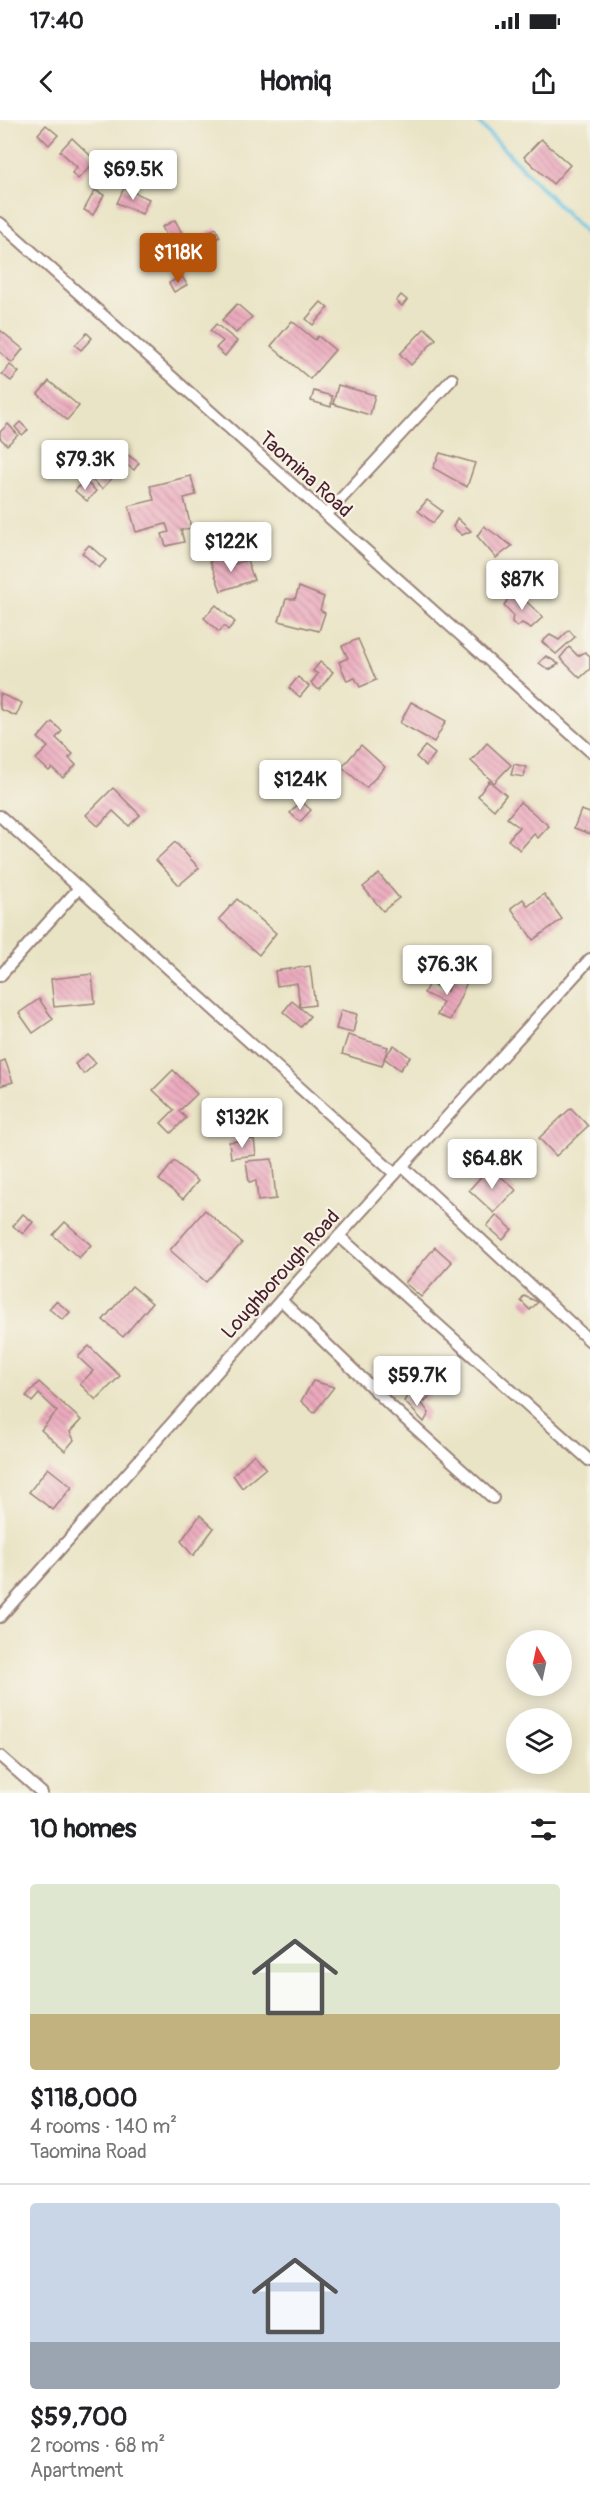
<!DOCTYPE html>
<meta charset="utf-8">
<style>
:root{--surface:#fff;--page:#f2f2f2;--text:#202124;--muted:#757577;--line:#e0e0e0;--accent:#b45309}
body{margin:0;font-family:Pangolin,sans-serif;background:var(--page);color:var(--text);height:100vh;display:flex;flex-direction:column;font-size:22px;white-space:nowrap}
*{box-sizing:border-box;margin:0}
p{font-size:20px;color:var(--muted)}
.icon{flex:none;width:33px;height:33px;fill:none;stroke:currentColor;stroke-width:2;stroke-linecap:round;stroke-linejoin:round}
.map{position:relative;height:1673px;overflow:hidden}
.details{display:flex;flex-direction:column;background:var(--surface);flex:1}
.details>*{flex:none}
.needle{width:39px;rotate:351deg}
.fabs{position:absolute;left:506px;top:1510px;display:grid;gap:12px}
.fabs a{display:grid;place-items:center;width:66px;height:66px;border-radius:50%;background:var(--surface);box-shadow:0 3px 15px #0003;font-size:30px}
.price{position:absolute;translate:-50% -51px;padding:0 14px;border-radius:6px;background:#fff;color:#222;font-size:20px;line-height:39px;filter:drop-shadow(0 2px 3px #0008)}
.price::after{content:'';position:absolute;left:50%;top:36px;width:18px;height:14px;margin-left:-9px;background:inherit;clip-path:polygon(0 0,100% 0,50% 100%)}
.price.selected{background:var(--accent);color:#fff}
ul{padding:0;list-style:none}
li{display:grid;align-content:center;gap:12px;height:318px;padding:0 30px}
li+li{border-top:2px solid var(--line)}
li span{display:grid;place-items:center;height:186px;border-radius:6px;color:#555}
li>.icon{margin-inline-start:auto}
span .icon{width:108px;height:108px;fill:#fffc;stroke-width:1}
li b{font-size:26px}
h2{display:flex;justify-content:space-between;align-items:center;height:72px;padding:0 30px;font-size:26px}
.status{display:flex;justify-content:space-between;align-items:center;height:42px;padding:0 30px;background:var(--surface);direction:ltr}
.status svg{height:16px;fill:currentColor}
header{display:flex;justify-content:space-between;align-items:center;height:78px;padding:0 30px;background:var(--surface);font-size:27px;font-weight:700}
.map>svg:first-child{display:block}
</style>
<div class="status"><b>17:40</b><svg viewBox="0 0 49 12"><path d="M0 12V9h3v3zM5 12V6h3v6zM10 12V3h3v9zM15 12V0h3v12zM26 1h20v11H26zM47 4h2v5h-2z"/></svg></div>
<header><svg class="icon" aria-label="back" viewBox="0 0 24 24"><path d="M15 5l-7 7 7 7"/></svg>Homiq<svg class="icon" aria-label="share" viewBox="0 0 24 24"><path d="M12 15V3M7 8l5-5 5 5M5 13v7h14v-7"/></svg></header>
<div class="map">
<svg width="590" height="1673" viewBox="0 0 590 1673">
<defs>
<pattern id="building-back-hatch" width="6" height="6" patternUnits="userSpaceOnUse" patternTransform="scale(1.5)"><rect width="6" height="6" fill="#ecaabe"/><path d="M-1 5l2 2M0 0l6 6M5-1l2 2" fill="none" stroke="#c18a9b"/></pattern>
</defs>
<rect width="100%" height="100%" fill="#f7f3e8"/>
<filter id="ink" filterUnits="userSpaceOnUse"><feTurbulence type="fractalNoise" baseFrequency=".0167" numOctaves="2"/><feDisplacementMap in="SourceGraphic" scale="12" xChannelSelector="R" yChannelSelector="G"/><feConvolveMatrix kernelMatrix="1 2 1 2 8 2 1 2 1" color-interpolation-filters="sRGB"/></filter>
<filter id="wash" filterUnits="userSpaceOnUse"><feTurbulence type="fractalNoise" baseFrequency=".008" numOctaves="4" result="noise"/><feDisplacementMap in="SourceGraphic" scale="24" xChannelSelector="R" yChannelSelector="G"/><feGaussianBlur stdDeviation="1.35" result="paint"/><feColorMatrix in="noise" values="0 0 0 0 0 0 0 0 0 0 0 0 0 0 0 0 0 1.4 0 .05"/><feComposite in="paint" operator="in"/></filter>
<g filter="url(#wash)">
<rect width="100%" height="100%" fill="#eae4c6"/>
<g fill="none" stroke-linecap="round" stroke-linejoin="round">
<polyline stroke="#67c4e5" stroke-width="4" points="476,0 590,118"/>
</g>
<g id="blocks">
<g fill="url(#building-back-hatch)">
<polygon points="46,5 58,15 49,25 38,14"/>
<polygon points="72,18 96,41 78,59 72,53 77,47 60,31"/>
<polygon points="541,19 570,45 553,64 524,37"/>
<polygon points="124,68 149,79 142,94 117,83"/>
<polygon points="95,70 104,75 93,95 84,90"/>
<polygon points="175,100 192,132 179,139 162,107"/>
<polygon points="216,108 220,117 204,124 200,116"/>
<polygon points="182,156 187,165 174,172 169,163"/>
<polygon points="401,175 407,180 402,186 396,181"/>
<polygon points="321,182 328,188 313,205 306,199"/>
<polygon points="237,184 252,197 236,213 222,200"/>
<polygon points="292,201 315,220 318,216 335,230 310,259 271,226"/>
<polygon points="216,204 237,221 225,236 216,228 223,221 210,211"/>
<polygon points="425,208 436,219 411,245 400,234"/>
<polygon points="0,210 23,229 12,243 0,232"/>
<polygon points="87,213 92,218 81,230 75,225"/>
<polygon points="10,245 19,252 11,261 2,254"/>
<polygon points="49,261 79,286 67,300 38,274"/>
<polygon points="338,265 375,275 370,295 333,284"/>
<polygon points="314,271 332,276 331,287 311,281"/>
<polygon points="20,302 28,310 22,315 15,307"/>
<polygon points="8,304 18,315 7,325 0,318 0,312"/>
<polygon points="91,327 118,352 102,369 84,353 88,349 78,340"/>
<polygon points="440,333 475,343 467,367 433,348"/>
<polygon points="128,335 139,343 134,350 123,342"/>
<polygon points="191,356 196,375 184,378 191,408 181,410 184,422 166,426 162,414 169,412 166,404 136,412 129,386 154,380 150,366"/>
<polygon points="84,360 96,371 87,381 75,371"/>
<polygon points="427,380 442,391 433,403 418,391"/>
<polygon points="457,398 471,411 462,415 453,407"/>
<polygon points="484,406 512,426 496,438 477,416"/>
<polygon points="89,425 106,440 99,448 82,433"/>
<polygon points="230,435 234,444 247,440 254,460 221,471 210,441"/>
<polygon points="299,467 324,477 320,490 325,493 319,511 279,501 286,479 295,479"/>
<polygon points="514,470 543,497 531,508 522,503 517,507 512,502 513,495 504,485"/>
<polygon points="216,485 235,502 228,510 224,506 219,512 204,498"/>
<polygon points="569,510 575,517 556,534 542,522 550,515 559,520"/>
<polygon points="358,519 376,560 360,567 355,558 347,561 339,542 348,538 342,526"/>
<polygon points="569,527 578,536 585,532 590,536 590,549 580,558 560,538"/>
<polygon points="546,536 559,544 549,550 539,543"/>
<polygon points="320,542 333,552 319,570 311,563 318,554 313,551"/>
<polygon points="298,557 309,566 300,577 289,568"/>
<polygon points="0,574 22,583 16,596 0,589"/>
<polygon points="411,582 446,601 434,622 400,603"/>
<polygon points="52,602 62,611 56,618 73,634 69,638 76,645 63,658 52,648 49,651 36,639 48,627 38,618"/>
<polygon points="487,623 511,645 494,663 471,641"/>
<polygon points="361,625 385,647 366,668 342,647"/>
<polygon points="425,626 435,634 426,646 416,637"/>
<polygon points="514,644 526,647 524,657 511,655"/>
<polygon points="489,661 506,675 494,690 478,676"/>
<polygon points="113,668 140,695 129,706 113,691 98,706 86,695"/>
<polygon points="301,681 311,690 300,702 290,693"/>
<polygon points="520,682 549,706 538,718 534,714 520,730 508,720 519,707 507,698"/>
<polygon points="581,690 590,693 590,714 574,708"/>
<polygon points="175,722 199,748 179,765 156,740"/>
<polygon points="379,754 399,778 383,791 363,767"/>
<polygon points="544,774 562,799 533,820 511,788 523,779 528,786"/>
<polygon points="237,779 276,813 259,835 219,799"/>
<polygon points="310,846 315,885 300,887 297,863 277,866 275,851"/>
<polygon points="92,854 95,883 54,887 51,859"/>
<polygon points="453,856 467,862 450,900 437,895 443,882 424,873 429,863 447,871"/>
<polygon points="39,879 53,899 33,913 19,893"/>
<polygon points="292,881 310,896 301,907 283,892"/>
<polygon points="341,890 357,894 353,913 336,909"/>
<polygon points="348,915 388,927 382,946 342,934"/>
<polygon points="394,925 410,937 400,950 384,938"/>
<polygon points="87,934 96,943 84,954 75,944"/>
<polygon points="5,940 13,962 0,966 0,942"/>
<polygon points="173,950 197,974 179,991 186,998 171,1013 161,1003 174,990 153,970"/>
<polygon points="571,988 588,1006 556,1036 539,1018"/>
<polygon points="254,1019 256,1035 231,1038 229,1022"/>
<polygon points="272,1039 276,1079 258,1081 256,1061 249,1062 246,1041"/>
<polygon points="174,1041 198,1061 183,1079 159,1060"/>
<polygon points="490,1047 516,1070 494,1093 469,1070"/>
<polygon points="205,1090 242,1123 206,1162 170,1130"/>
<polygon points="23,1094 33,1102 23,1114 13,1106"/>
<polygon points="496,1095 512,1109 503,1120 487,1106"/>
<polygon points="65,1102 91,1125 79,1138 53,1115"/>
<polygon points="435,1127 452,1142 421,1177 405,1163"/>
<polygon points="132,1166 152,1183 123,1217 103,1200"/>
<polygon points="524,1176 538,1182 530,1190 521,1181"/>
<polygon points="56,1181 70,1192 63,1200 49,1189"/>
<polygon points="89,1226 120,1256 96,1280 80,1264 93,1251 78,1237"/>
<polygon points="404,1239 436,1268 425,1282 397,1252 397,1245"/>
<polygon points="313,1261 334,1267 314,1293 301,1281"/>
<polygon points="39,1262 81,1300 70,1312 74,1320 65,1331 41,1310 57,1291 39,1274 32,1282 26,1276"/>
<polygon points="410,1272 423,1285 429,1293 424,1302 404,1281"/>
<polygon points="254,1334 266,1348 242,1368 233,1355"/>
<polygon points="48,1348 72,1367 53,1390 29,1372"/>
<polygon points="200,1395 214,1408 193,1436 181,1421"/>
</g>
</g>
</g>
<g filter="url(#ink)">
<use href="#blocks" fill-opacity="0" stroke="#9a8278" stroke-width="1.5"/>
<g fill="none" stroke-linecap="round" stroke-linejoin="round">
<defs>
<g id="street">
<polyline points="0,103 590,631"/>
<polyline points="326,395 452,259"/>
<polyline points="0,696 395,1054"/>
<polyline points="0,856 79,768"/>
<polyline points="402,1046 590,1221"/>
<polyline points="339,1116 590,1341"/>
<polyline points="281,1180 393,1288 493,1378"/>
<polyline points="0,1497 281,1180 590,839"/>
<polyline points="0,1636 42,1673"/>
</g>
</defs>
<use href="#street" stroke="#9a8278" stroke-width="14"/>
<use href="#street" stroke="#fff" stroke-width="10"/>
</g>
</g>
<g text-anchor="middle" stroke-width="4.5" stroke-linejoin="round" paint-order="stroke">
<g font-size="20" fill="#4a1f2b" stroke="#f7f3e8">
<text transform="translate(306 354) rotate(42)" y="7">Taomina Road</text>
<text transform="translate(280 1154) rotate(-48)" y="7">Loughborough Road</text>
</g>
</g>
</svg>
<div class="fabs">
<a><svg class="needle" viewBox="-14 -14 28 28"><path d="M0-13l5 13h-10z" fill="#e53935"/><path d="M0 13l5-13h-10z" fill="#757577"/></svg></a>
<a><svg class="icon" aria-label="layers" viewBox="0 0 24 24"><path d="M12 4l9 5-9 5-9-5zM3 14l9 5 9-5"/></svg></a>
</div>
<b class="price" style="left:133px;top:81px">$69.5K</b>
<b class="price selected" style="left:178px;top:164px">$118K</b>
<b class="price" style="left:85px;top:371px">$79.3K</b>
<b class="price" style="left:231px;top:453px">$122K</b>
<b class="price" style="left:522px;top:491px">$87K</b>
<b class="price" style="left:300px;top:691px">$124K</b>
<b class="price" style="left:447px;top:876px">$76.3K</b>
<b class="price" style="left:242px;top:1029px">$132K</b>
<b class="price" style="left:492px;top:1070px">$64.8K</b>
<b class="price" style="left:417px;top:1287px">$59.7K</b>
</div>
<section class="details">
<h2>10 homes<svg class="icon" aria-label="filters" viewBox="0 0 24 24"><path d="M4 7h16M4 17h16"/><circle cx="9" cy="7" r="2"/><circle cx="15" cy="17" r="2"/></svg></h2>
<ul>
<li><span style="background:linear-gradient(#dfe7d0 70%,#c2b280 0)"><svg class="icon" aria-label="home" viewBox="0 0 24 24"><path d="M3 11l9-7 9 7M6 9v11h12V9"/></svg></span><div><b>$118,000</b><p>4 rooms · 140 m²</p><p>Taomina Road</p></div></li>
<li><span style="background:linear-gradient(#c9d6e8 75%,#9aa5b1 0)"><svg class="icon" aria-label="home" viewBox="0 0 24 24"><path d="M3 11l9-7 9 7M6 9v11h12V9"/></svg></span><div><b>$59,700</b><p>2 rooms · 68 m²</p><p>Apartment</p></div></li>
</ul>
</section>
